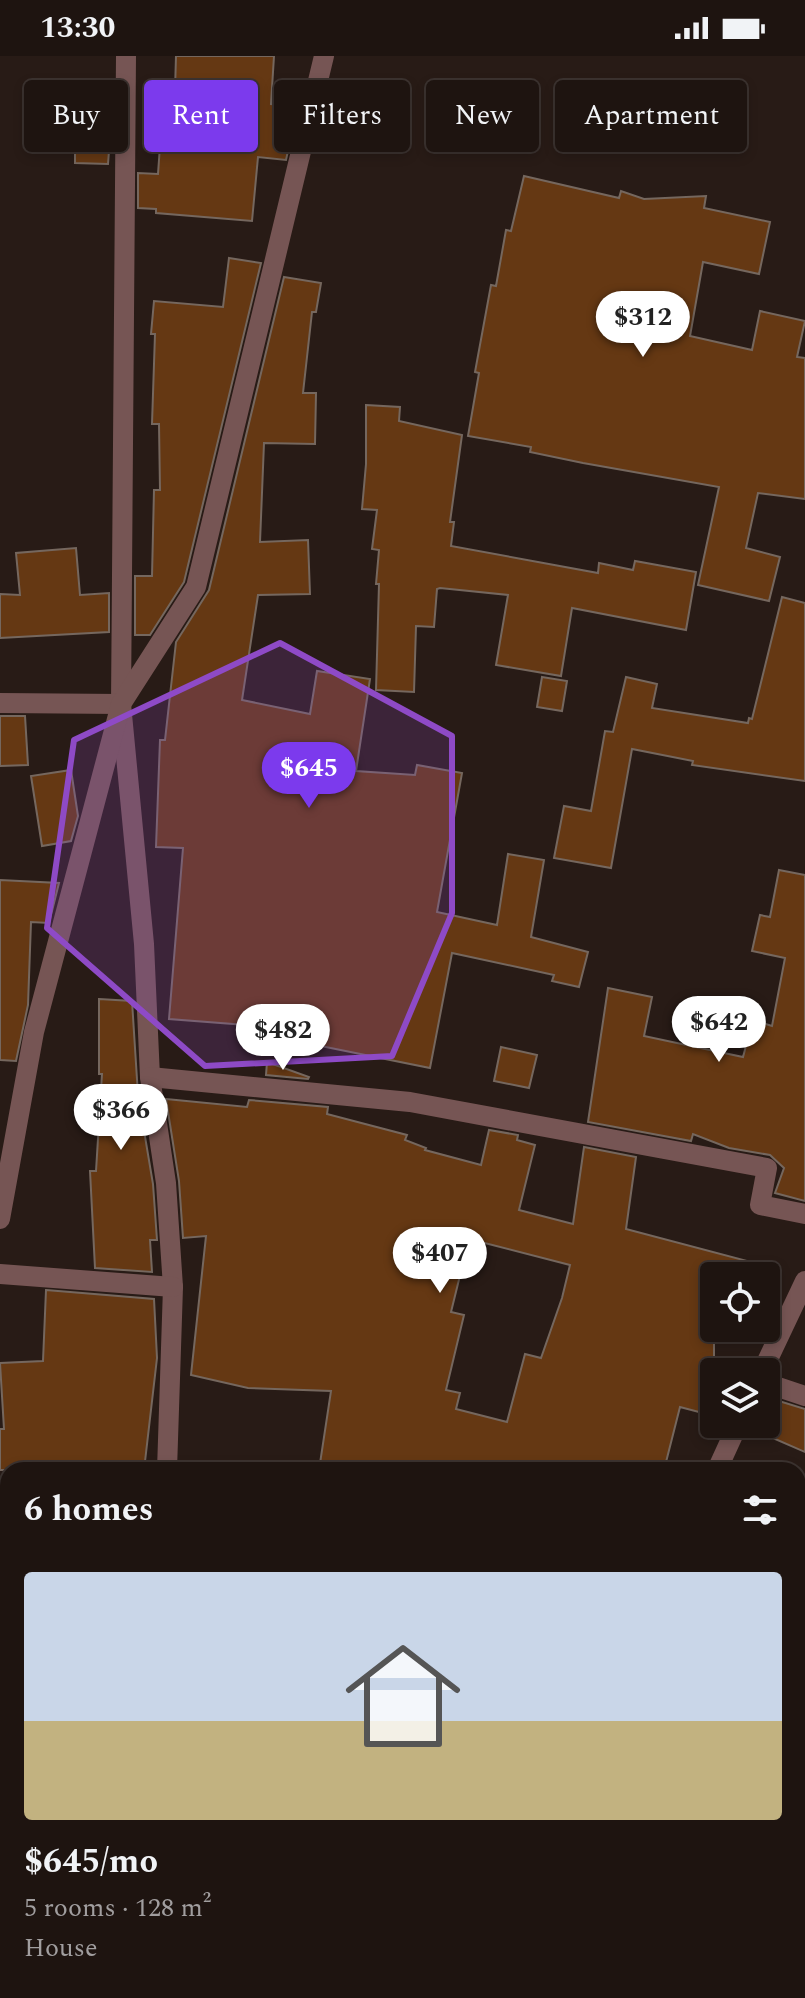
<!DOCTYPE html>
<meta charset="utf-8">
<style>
:root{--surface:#1e1410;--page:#261d19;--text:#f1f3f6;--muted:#a19e9f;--line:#3c3330;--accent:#7c3aed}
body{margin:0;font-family:Spectral,serif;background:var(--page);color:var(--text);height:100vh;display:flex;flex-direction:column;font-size:30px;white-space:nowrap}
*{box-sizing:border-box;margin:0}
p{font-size:26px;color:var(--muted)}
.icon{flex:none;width:44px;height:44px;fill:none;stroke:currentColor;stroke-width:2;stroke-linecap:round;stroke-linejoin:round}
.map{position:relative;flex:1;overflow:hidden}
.details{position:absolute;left:0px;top:1406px;width:806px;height:536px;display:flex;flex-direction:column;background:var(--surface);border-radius:24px 24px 0 0;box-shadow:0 4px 12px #0003,0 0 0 2px var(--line)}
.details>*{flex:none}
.guide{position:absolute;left:24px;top:24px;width:758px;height:72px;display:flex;gap:16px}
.controls{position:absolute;left:700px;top:1206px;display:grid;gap:16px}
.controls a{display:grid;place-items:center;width:80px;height:80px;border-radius:8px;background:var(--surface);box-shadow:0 4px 12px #0003,0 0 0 2px var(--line);font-size:40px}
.price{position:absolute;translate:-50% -68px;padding:0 18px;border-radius:28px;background:#fff;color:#222;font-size:26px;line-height:52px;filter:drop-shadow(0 2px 4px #0008)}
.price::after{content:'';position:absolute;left:50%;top:48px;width:24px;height:18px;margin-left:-12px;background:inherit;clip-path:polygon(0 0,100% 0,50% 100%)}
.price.on{background:var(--accent);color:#fff}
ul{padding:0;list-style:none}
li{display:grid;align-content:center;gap:16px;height:424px;padding:0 24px}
li span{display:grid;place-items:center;height:248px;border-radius:8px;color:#555}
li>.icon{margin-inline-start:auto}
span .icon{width:144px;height:144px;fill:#fffc;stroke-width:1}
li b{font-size:34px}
h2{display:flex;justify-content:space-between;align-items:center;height:96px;padding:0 24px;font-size:34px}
.tag{padding:0 28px;border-radius:8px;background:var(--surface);box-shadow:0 4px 12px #0003,0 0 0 2px var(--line);font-size:28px;line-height:72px}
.tag.on{background:var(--accent);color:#fff}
.status{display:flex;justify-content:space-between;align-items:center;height:56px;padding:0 40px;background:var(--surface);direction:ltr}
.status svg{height:22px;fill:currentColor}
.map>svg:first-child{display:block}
</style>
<div class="status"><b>13:30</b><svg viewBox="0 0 49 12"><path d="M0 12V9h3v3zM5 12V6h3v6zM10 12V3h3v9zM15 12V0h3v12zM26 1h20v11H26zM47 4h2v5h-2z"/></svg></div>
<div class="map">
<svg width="805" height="1942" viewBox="0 0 805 1942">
<rect width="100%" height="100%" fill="#281b16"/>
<g fill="#653813" stroke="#75675e" stroke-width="2" fill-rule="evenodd">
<polygon points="176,0 274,0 271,48 293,50 290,86 286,104 258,101 252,165 156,157 156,153 138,152 138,117 158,118 164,33 175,34"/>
<polygon points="569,32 618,39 613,78 564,71"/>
<polygon points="75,81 110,82 108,108 75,107"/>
<polygon points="524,120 619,142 621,135 644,143 706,140 704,152 770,166 759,218 703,206 690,280 752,294 760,255 805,265 797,301 805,302 805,443 758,437 746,492 780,501 769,545 698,529 719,431 583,407 530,396 531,391 468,380 479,317 475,316 491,229 496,230 506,174 511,175"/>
<polygon points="229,202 261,207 184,526 150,579 135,579 135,520 152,520 154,434 160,434 159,368 152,368 155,278 151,278 154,245 223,251"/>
<polygon points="284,221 321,227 316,256 312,256 303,337 316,337 315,388 264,387 260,486 308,484 310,538 258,539 242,644 310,658 317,615 370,623 356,715 415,719 417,709 462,717 437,856 497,869 508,798 544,804 531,881 588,896 579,931 552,925 554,919 452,897 430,1012 271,980 272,971 169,963 183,792 156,791 160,684 165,684 176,586 209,534"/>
<polygon points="366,349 400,351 399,365 462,379 450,466 454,466 451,490 598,517 599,507 633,514 635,505 696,516 686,574 572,552 561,620 496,609 508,539 440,532 437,533 434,571 416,570 414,636 376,634 379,528 376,528 379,494 372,493 377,454 362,453 366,408"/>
<polygon points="76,492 80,539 109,537 109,576 0,582 0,538 20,539 16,497"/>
<polygon points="782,541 805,547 805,725 692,709 693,705 632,693 611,812 554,802 564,750 591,755 605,675 613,676 626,621 657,628 652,652 748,667 749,662 752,663"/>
<polygon points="542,621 567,625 562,655 537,651"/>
<polygon points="0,660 25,660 28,709 0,710"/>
<polygon points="71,714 78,760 71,785 42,790 31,720"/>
<polygon points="779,814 805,819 805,1145 775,1137 784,1112 770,1099 729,1092 693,1078 691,1085 588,1066 608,932 652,941 644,980 743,1001 753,964 772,970 785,902 752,895 760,859 770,861"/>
<polygon points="0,824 59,827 49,867 31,866 28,949 16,1005 0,1004"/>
<polygon points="99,943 132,945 138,1039 153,1128 157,1184 150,1184 152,1216 95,1212 90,1115 96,1115 102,1018 99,1018"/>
<polygon points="501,991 537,999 529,1032 494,1025"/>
<polygon points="267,1006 309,1021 308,1023 266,1019"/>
<path d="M166 1043 247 1051 249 1044 328 1051 327 1058 407 1079 405 1084 426 1092 425 1094 481 1109 489 1074 518 1079 517 1084 535 1089 519 1154 573 1168 584 1091 636 1101 626 1173 770 1211 769 1220H714V1360L680 1351 664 1414H319L331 1335 248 1332 191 1319 206 1180 183 1182 179 1125ZM469 1183 570 1209 562 1242 541 1302 525 1298 507 1366 456 1353 460 1337 446 1334 464 1259 451 1256Z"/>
<polygon points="46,1234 154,1243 157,1302 144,1414 0,1414 0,1373 4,1373 0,1307 43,1305"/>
<polygon points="766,1341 805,1353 805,1396 766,1379"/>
</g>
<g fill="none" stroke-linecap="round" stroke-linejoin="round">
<g stroke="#765554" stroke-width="20">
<polyline points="126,0 121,648 144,888 150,1021 166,1127 173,1231 167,1414"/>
<polyline points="0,647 121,648"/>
<polyline points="150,1021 410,1046 767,1112 760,1149 805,1158"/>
<polyline points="0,1163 34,976 121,648 196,531 324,0"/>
<polyline points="0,1218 173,1231"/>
<polyline points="762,1316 805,1225"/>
<polyline points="766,1327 805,1340"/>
<polyline points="717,1414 738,1368"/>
<polyline points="0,1549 8,1550"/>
<polyline points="153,1942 154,1934"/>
<polyline points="355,1942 358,1934"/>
<polyline points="674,1942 675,1934"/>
</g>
</g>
<path fill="#8e4ac6" fill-opacity="0.2" stroke="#8e4ac6" stroke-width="6" stroke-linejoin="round" d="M280 587 452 680V857L392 1000 205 1010 47 872 74 684Z"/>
</svg>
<div class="controls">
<a><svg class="icon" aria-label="locate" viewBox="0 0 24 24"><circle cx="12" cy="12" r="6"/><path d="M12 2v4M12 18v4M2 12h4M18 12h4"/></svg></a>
<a><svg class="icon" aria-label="layers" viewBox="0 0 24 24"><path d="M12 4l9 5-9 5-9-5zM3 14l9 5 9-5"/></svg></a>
</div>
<b class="price" style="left:643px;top:303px">$312</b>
<b class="price on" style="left:309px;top:754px">$645</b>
<b class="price" style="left:719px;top:1008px">$642</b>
<b class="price" style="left:283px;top:1016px">$482</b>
<b class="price" style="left:121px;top:1096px">$366</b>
<b class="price" style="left:440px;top:1239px">$407</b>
<div class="guide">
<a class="tag">Buy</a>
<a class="tag on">Rent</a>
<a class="tag">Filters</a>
<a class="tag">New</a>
<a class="tag">Apartment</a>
</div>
<section class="details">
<h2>6 homes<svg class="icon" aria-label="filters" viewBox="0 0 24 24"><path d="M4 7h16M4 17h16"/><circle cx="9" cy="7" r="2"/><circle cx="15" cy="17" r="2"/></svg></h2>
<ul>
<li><span style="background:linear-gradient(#c9d6e8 60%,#c2b280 0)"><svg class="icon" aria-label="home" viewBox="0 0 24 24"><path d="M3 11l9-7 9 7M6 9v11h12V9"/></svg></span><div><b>$645/mo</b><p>5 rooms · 128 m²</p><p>House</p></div></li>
</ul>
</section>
</div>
